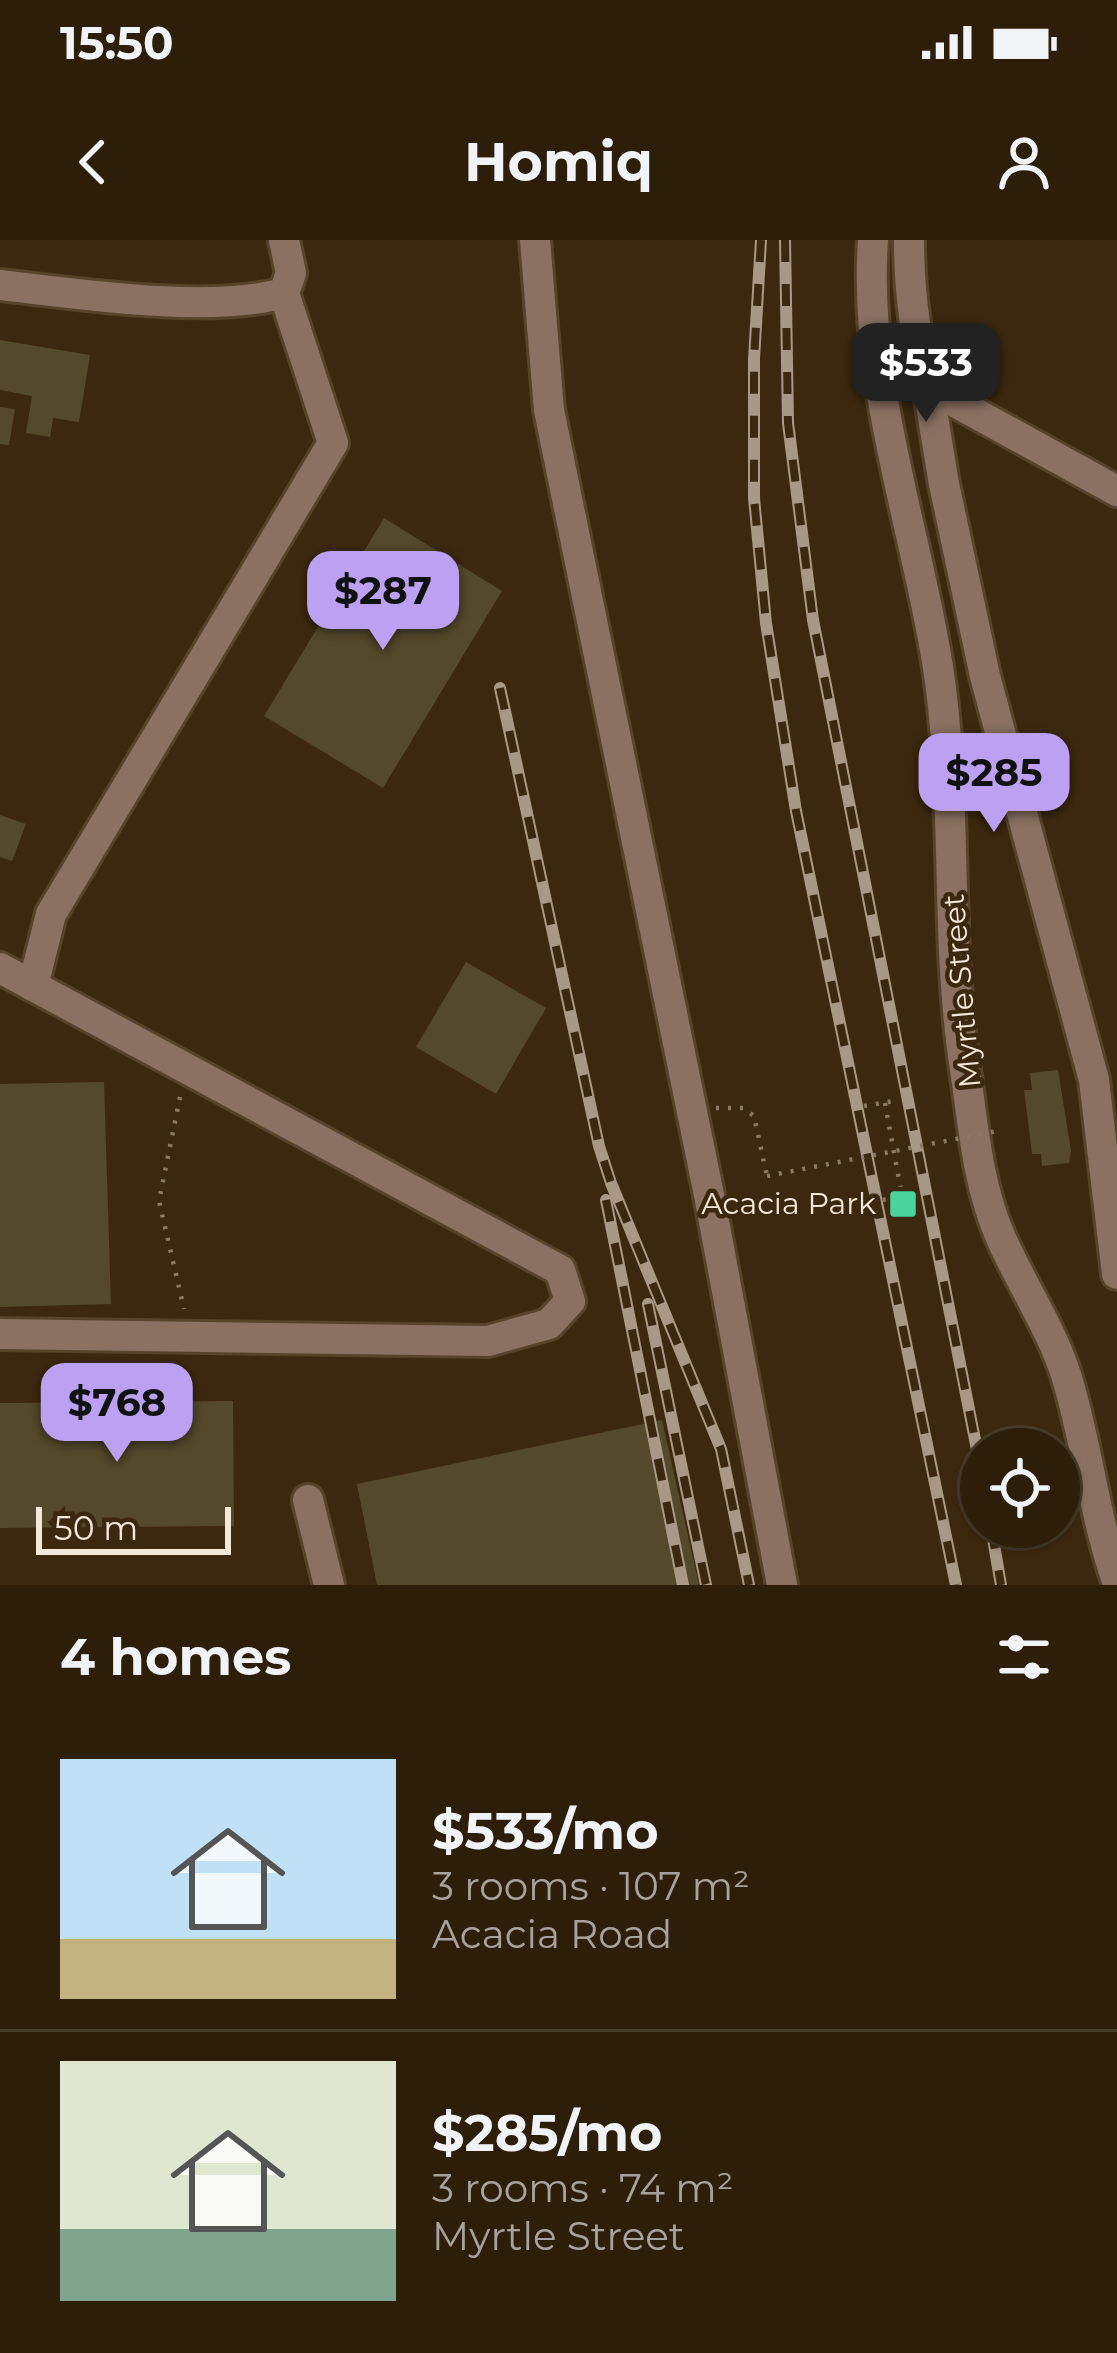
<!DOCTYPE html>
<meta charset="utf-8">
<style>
:root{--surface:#2d1e0a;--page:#352713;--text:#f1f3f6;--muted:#a7a29c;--line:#483c2b;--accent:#bca0f2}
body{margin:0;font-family:Montserrat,sans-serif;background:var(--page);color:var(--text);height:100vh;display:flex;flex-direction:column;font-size:45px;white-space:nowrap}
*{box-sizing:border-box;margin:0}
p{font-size:39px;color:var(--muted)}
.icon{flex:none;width:66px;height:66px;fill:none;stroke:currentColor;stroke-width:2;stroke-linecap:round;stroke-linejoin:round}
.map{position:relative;height:1345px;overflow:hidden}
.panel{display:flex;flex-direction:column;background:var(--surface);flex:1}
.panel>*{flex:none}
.buttons{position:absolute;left:960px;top:1188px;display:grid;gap:24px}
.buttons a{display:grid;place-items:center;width:120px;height:120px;border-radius:50%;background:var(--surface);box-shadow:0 3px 9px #0004,0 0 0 3px var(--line);font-size:60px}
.scale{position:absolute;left:36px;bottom:30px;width:195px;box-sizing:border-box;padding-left:12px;border:6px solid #f5e8d9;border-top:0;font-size:33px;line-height:42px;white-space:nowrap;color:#f5e8d9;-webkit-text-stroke:9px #3c280e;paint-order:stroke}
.price{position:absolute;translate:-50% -102px;padding:0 27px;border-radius:24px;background:var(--accent);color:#111;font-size:39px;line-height:78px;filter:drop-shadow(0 3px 6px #0008)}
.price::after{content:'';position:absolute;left:50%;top:72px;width:36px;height:27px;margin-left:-18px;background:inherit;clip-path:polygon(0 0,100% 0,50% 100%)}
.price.selected{background:#222;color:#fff}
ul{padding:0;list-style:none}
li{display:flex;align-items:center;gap:36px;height:300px;padding:0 60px}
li+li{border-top:3px solid var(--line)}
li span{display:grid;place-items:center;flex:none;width:336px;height:240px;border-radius:0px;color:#555}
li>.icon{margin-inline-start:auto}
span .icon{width:144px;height:144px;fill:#fffc;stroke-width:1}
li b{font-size:51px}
h2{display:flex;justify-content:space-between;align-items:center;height:144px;padding:0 60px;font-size:51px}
.status{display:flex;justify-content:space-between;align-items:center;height:84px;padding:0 60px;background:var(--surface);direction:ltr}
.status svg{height:33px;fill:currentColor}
header{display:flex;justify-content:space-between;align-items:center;height:156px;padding:0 60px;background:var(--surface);font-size:54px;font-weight:700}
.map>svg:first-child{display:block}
</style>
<div class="status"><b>15:50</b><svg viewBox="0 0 49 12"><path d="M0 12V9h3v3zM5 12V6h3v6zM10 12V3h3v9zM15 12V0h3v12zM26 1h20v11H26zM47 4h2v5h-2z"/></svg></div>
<header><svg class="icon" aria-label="back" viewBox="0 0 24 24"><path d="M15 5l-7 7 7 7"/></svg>Homiq<svg class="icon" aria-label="person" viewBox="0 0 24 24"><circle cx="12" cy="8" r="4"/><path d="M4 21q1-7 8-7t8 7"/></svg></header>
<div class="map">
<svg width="1117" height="1345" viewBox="0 0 1117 1345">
<rect width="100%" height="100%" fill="#3c280e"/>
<g fill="#54492a">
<polygon points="0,100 90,115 79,182 53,178 50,197 26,193 32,156 0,150"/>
<polygon points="0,167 15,169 9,205 0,204"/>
<polygon points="384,278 502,351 383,548 264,476"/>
<polygon points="0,575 26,584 12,621 0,617"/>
<polygon points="466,722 546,768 496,854 416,807"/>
<polygon points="1058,830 1071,911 1069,923 1042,926 1041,914 1032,914 1024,850 1032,850 1030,833"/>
<polygon points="104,842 111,1064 0,1067 0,844"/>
<polygon points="233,1161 234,1286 0,1288 0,1163"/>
<polygon points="662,1180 699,1345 377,1345 357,1244"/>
</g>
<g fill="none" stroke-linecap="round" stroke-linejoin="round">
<defs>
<g id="minor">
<polyline points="535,0 549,170 709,955 782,1345"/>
<path d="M873 0C863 144 914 281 937 421 959 557 944 694 965 829 973 884 978 947 1001 998 1021 1044 1052 1089 1067 1138 1087 1204 1094 1275 1117 1341"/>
<path d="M909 0C909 51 915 98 928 147L1117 251"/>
<path d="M0 45C79 54 210 74 284 53L291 33 284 0"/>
<polyline points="928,147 944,244 985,436 1094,840 1117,1034"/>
<polyline points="0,728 560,1030 570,1061 549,1084 488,1101 0,1094"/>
<polyline points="33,746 51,674 333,203 284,53"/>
<polyline points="308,1260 329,1345"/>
</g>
</defs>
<use href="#minor" stroke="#56432a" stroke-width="36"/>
<g stroke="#8a7964" stroke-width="4.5" stroke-dasharray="3 9" stroke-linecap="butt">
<polyline points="180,857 159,961 184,1069"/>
<polyline points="885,863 902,956"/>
<polyline points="864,866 899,860"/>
<polyline points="716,868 743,868 754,876 767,936"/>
<polyline points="883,960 917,952"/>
</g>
<use href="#minor" stroke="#8a7162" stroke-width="30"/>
<defs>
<g id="rail">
<polyline points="761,0 754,119 754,258 766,383 796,571 956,1345"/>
<polyline points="785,0 788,183 813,380 981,1230"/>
<polyline points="500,448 599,906 611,943 721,1209 749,1345"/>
<polyline points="606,960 683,1345"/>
<polyline points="648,1064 706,1345"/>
<polyline points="991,1287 1001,1345"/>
</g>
</defs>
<use href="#rail" stroke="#a89885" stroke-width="12"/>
<use href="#rail" stroke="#3c280e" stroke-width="8" stroke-dasharray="22" stroke-linecap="butt"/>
<polyline stroke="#8a7964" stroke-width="4.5" stroke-dasharray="3 9" stroke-linecap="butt" points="767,936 1002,890"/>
</g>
<rect fill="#49d49d" stroke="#3c280e" stroke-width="4.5" x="888" y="949" width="30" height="30" rx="6"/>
<g text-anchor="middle" stroke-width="9" stroke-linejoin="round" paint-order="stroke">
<g font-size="30" fill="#f5e8d9" stroke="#3c280e">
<text transform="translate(962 751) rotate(-95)" y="10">Myrtle Street</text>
</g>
<g font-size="30" fill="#f5e8d9" stroke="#3c280e" text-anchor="end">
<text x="876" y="974">Acacia Park</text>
</g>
</g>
</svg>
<div class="buttons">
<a><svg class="icon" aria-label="locate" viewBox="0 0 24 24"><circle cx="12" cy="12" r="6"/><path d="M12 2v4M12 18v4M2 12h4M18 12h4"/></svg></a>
</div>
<div class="scale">50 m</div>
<b class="price selected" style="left:926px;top:185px">$533</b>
<b class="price" style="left:383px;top:413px">$287</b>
<b class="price" style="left:994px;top:595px">$285</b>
<b class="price" style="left:117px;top:1225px">$768</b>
</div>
<section class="panel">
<h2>4 homes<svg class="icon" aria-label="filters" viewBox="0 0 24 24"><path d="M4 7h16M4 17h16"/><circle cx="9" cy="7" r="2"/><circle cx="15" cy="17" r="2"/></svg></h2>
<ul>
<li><span style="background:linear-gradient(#bfe0f5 75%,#c2b280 0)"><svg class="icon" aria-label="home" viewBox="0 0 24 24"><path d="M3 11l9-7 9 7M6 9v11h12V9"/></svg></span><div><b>$533/mo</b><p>3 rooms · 107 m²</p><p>Acacia Road</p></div></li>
<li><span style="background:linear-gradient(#dfe7d0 70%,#7fa58c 0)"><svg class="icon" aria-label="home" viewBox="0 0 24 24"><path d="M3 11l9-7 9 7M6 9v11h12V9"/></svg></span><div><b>$285/mo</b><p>3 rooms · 74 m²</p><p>Myrtle Street</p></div></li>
</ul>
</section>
